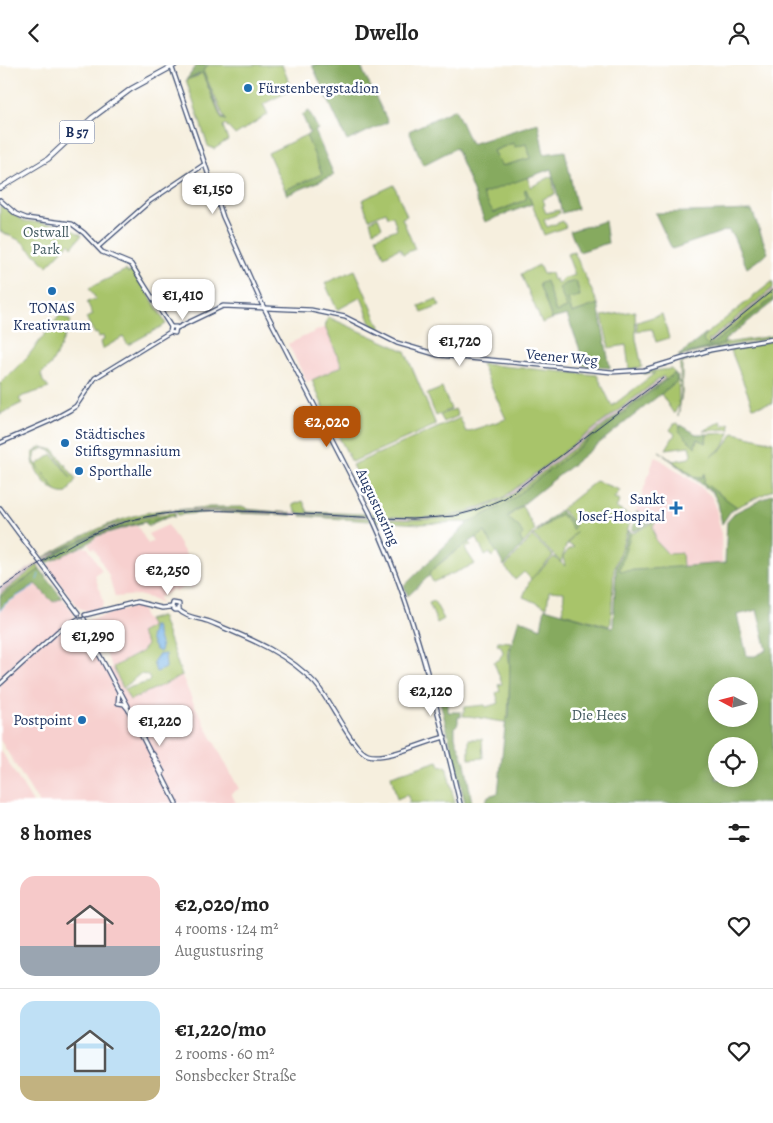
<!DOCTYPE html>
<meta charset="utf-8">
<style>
:root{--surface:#fff;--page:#f6f6f6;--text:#222;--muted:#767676;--line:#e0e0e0;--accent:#b45309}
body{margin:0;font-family:Alegreya,serif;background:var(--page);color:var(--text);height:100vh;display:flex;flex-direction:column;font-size:19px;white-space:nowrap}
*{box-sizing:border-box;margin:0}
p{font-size:16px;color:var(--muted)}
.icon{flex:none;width:28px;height:28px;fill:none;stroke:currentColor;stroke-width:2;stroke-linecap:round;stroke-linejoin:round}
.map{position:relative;height:738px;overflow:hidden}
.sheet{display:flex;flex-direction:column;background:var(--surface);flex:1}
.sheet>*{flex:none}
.needle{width:32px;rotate:277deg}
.buttons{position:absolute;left:708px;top:612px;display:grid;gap:10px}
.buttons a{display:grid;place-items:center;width:50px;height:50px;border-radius:50%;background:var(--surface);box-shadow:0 2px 8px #0003;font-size:25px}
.price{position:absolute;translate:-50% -42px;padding:0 11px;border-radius:10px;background:#fff;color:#222;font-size:16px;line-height:32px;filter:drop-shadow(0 1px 2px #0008)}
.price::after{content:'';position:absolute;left:50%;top:30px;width:15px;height:11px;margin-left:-8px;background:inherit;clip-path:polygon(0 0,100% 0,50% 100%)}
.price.active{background:var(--accent);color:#fff}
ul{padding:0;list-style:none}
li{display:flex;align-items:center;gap:15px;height:125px;padding:0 20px}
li+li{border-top:1px solid var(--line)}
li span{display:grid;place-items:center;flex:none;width:140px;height:100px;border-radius:15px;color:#555}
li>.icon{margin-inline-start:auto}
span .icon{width:60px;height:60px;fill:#fffc;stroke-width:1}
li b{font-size:21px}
h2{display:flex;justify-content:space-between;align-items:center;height:60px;padding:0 20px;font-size:21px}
header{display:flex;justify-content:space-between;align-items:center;height:65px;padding:0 20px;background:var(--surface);font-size:22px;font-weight:600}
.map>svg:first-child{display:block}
</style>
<header><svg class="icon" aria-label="back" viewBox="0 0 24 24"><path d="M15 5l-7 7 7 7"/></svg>Dwello<svg class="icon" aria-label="person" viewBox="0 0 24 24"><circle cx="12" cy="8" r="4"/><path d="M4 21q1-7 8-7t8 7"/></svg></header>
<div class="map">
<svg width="773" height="738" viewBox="0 0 773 738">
<rect width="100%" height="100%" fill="#fff"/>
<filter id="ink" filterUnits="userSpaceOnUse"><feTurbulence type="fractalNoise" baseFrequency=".02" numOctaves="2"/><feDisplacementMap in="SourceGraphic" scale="10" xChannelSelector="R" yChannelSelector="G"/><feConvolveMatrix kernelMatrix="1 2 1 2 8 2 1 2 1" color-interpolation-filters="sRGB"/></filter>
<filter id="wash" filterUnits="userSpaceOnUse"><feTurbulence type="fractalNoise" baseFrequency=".0096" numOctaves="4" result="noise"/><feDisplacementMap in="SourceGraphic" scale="20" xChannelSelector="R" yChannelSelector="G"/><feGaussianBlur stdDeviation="1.12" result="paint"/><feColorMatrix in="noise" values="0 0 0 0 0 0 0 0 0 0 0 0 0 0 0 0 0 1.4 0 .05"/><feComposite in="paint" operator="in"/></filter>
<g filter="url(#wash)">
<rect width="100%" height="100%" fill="#f6efde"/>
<g fill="#f7d0cf">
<polygon points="325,262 342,301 307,317 288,279"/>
<polygon points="655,391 697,419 711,431 715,439 721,468 722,499 683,502 682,489 668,489 656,476 653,461 659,452 653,453 636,447"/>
<polygon points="168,460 201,515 192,523 190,524 188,520 175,527 173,524 158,533 161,539 150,533 138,530 115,532 109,511 94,483 92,484 89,479 97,472 134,461 138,462 148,479 153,476 148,469"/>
<polygon points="83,482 88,483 102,506 97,508 95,511 104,538 102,542 87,546 79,543 47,501 60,492"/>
<polygon points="36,519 53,537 62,533 74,548 74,557 80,558 106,606 112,602 88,555 141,540 144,552 151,562 147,580 141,587 113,602 130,635 182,611 193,637 239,724 231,728 236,738 39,738 0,675 0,547 6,540"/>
<polygon points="0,684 33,738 0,738"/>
</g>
<g fill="#d2bec5">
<polygon points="773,223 773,226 710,278 708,276"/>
<polygon points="664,311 665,314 518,426 499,437 468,448 441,455 403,455 374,453 373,451 417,453 446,452 468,447 503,433"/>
<polygon points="211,443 368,451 369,453 211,446 179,447 145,452 105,464 76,477 43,497 0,530 0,523 7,517 58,485 89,469 145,450"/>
</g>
<g fill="#a8c46a" stroke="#627a64" fill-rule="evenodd">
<polygon points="208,0 282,0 292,25 263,39 268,49 235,70 225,59 223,61 228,75 214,84 208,81 186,15 198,11 202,7 222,54 225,54 203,6"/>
<polygon points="306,70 323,109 285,125 268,88"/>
<polygon points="513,78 526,79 531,93 502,101 493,86"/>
<polygon points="552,111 555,129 543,134 545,140 543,141 546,148 559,145 560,148 544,155 547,162 563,156 566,162 544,170 526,124 527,133 523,136 493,148 482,129 527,112 531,122"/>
<polygon points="394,120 407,151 402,153 415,184 403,189 400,183 384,191 376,172 397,164 393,151 388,152 386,147 369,154 362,135"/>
<polygon points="0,140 24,156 63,160 82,170 72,182 69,178 47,201 21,176 0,166"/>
<polygon points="378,152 382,162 373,166 370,156"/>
<polygon points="574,187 598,239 572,248 568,234 580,230 576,216 564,219 567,243 556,247 546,217 539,219 552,254 542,258 521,209 539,200 543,209 551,208 553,215 556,214 557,218 562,216 562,214 575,210 567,189"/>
<polygon points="126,205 128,208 133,205 139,212 166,259 128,280 123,272 102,284 100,277 104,275 103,271 99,272 97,268 95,269 86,253 93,250 87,237 96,234 89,223"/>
<polygon points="355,205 382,266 372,261 361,232 337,245 325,218"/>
<polygon points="773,216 773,223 708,276 710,278 773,226 773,233 708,282 703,276 706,269"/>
<polygon points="436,234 440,241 422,248 419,241"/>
<polygon points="635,246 636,274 642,302 629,304 626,280 609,283 602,251"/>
<polygon points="662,249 669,273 656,277 652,264 637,266 637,257"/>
<polygon points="60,250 71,256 60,283 50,301 41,309 43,316 49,323 23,331 19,334 22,338 0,349 0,319 28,291"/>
<polygon points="328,252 405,286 436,360 352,397 324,344 312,315 342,301 325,262"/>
<polygon points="773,271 773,273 715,283 679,292 726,278"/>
<polygon points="773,276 773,338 753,342 730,283 682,298 682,328 678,352 681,328 680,300 682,297 720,284"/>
<path d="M481 299 597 310 612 341 655 308 644 309 643 307 671 304 678 311 679 339 674 349 661 329 677 316 675 308 507 438 468 458 462 457 420 459 375 456 374 453C428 457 470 456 518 426L665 314 663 311 654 318 503 433 468 447 446 452 417 453 373 451 371 448 376 447 352 400 460 353 466 367 506 354Z"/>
<polygon points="442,323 451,344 436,351 427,329"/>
<polygon points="455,344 458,351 444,357 440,350"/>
<polygon points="721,356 723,361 729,358 730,364 703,366"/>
<path d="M678 358 685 372 695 381 697 374 706 378 707 369 730 368 723 383 711 391 723 384 734 368 773 377V425L737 442C727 435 706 425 702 413H697L673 396 689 393 691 389 689 381 666 384 675 369 670 365 674 359Z"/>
<path d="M41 382 54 385 76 414 67 428C51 432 29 401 33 388ZM44 383 53 387 71 413 52 389 37 400 56 426 34 396 36 387Z"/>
<polygon points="596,416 620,425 614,433 620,435 616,443 632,452 614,504 611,558 609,561 563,548 564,527 549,526 547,542 523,532 530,515 554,492 565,501 563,492 568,485 574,482 568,479 576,466 566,481 561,497 533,470 561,449 571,461 575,461 563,445 560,445"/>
<polygon points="303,436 308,447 366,449 368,451 297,448 292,440"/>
<polygon points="522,441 535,465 523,479 519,472 519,462 506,453"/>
<polygon points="210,442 246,442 246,444 291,448 222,444 174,445"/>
<path d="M172 444 109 461 41 494C82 470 124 448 172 444Z"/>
<polygon points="223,446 292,450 210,447 178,450 176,447"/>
<path d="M175 447V450C149 453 57 477 45 499L43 497C84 470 127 454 175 447Z"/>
<polygon points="301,450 369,453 370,456 301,451"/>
<polygon points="657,455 653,461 656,476 668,489 682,488 683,502 624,506 619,505 631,467 634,468"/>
<polygon points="485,467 497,487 492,492 490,488 485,491 476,471"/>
<polygon points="532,471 553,491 531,514 524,507 515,515 505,502"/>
<polygon points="469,476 471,480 465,484 475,499 433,517 428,508"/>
<polygon points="38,500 40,504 0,532 0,530"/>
<polygon points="434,536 444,554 437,558 429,538"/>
<polygon points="161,551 182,611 130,635 124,624 149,617 150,614 147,610 140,609 123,623 113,602 141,587 147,580 140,568 151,562 147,555"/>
<path d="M498 576 511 577 508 585 510 604 508 653 505 657C490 656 478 651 463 651L465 642 485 640 486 642 499 638 496 628 500 626 498 620 502 619 494 597 499 595 503 587 501 581 497 580Z"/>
<polygon points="469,674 482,674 483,693 469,694"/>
<polygon points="438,696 441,702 446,701 455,738 407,738 410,736 407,730 397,734 391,711"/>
</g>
<g fill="#86aa5e" stroke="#506c5e" fill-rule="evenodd">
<polygon points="197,0 208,0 203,6 222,53 226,55 222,54 202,8 186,15"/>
<polygon points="312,0 360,0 388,57 347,76"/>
<path d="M455 44 471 79 538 58 544 89 565 86 577 144 562 148 551 104 482 129 494 148 523 136 527 133 524 125 526 124 532 139 485 157 456 83 423 100 409 66ZM513 78 515 82 526 79 531 93 502 101 493 86Z"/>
<polygon points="309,46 318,64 315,66 334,110 287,130 285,125 322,109 306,70 310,68 302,50"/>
<polygon points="752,145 768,188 747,203 733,171 728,165 672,184 655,148"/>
<polygon points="605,156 608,178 579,187 570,166"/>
<polygon points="546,216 556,247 567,243 559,223 564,219 576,216 580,231 568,234 572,248 598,239 610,303 583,300 579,282 567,250 552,254 539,219"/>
<polygon points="773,233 773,237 725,275 724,279 678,291 706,269 703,276 708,281 711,280"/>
<polygon points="675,308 677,316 507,452 519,462 523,469 520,472 523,479 504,501 485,467 447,492 429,508 430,510 408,531 404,521 468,458 507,438"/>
<polygon points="681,360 696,369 707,369 706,378 697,374 695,382 679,366"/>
<polygon points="659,386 697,413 702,413 705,408 704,418 737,442 730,447 722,459 718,438 713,428"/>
<path d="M773 429V738H485L488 731 498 728 506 653H509L510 585 519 554 541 563 545 543 613 563 616 503 629 465 631 468 619 505 624 506 725 498 727 457 736 447ZM757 545 767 585 755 591H747L737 550ZM716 621H749V654H716ZM716 681H749V714H716Z"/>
<polygon points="560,445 575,461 572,465 571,461 561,449 536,466"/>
<polygon points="636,447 657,453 635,466 632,465"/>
<path d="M175 450V452L169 451 149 460V462L145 457 97 471 87 479 45 499C57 477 149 453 175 450Z"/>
<polygon points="40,504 62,533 53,537 35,519 5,539 0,545 0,532"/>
<polygon points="443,626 448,634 448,647 461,647 461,652 458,652 458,658 455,662 455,672 465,698 472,738 465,738 438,628"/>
</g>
<g fill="#71b0e5" stroke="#4670a2">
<polygon points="155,561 161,582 160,587 155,584 150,574 153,561"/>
<polygon points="165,589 166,603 156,607 153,597 158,590"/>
</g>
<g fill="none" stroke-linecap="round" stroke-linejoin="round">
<g stroke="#71b0e5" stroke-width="1">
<polyline points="37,515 39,509"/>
<polyline points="0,546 5,539 34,521"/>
</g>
</g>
</g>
<g filter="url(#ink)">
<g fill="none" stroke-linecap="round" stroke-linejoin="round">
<defs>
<g id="secondary">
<polyline points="171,0 223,152 261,237 370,448"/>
<polyline points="0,135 16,149 26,153 72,159 84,168 102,187 131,199 171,262"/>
<polyline points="98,182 150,136 205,99"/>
<polyline points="177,263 223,241 311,245 345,252 397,278 438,290 612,307 644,305 710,285 773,274"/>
<polyline points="0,378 50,356 70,345 76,341 95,313 170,267 175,268 176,262 171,262 170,267"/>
<polyline points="0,443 78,548"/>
<path d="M374 457C415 547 437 642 460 738"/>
<path d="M179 545V539L173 538 172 542 175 545H179C186 553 200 553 210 557 246 572 288 588 315 618 329 633 352 685 368 690 386 696 426 676 445 672"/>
<polyline points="85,550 137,537 162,543 172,542"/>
<polyline points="84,554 88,562"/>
<polyline points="81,555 119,627 118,638 124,639 128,644 176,738"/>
<polyline points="0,619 58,566 78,554"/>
<polyline points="120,626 128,641"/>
<polyline points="135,653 141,665"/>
<polyline points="153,689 163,707"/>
</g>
<polyline id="primary" points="0,123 48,94 92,53 131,24 175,0"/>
</defs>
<use href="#secondary" stroke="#3c4c71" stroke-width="5.5"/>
<use href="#primary" stroke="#3c4c71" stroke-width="6"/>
<use href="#secondary" stroke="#fff" stroke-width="3"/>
<use href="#primary" stroke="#fff" stroke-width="4"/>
<g stroke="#1b2f5e" stroke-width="1">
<polyline points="710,276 773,225"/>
<path d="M0 524C32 503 65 480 101 465 161 441 221 445 284 448 327 450 370 453 412 454L454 451 473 446 505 433 663 313"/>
</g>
<defs>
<polyline id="secondary-bridge" points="370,448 374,457"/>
</defs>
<use href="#secondary-bridge" stroke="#3c4c71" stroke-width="5.5" stroke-linecap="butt"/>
<use href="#secondary-bridge" stroke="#fff" stroke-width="3"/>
</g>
</g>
<g fill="#1f6fb2" stroke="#fff" stroke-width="2">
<circle cx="248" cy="23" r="5"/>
<circle cx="52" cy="226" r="5"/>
<circle cx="65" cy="378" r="5"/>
<circle cx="79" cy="406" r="5"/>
<path d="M673.5 435.5h5v5h5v5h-5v5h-5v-5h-5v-5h5z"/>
<circle cx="82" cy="655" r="5"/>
</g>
<g text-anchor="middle" stroke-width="5" stroke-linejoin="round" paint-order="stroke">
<rect fill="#fff" stroke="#5f6d8e" stroke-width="1" x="59.5" y="55.5" width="35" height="23" rx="4"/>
<g font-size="14" font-weight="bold" fill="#1b2f5e">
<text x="77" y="72">B 57</text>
</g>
<g font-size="15" fill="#1b2f5e" stroke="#fff" text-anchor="start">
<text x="258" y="28">Fürstenbergstadion</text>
<text x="52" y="248" text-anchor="middle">TONAS<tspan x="52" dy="17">Kreativraum</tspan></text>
<text x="75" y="374">Städtisches<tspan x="75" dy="17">Stiftsgymnasium</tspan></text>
<text x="89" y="411">Sporthalle</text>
<text x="665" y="439" text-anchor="end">Sankt<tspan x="665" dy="17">Josef-Hospital</tspan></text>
<text x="72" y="660" text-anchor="end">Postpoint</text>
</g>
<g font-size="15" fill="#455c62" stroke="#fff">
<text x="46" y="172">Ostwall<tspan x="46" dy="17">Park</tspan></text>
<text x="599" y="655">Die Hees</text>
</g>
<g font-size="15" fill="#1b2f5e" stroke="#fff">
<text transform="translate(562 292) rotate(5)" y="5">Veener Weg</text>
<text transform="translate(378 442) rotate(65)" y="5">Augustusring</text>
</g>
</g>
</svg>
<div class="buttons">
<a><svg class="needle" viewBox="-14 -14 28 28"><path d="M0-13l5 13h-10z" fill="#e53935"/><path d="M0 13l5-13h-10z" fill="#767676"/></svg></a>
<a><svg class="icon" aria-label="locate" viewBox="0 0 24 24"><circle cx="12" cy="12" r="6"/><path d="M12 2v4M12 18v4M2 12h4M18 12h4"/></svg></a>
</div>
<b class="price" style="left:213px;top:150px">€1,150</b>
<b class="price" style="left:183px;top:256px">€1,410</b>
<b class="price" style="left:460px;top:302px">€1,720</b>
<b class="price active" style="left:327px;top:383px">€2,020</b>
<b class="price" style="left:168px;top:531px">€2,250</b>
<b class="price" style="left:93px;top:597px">€1,290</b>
<b class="price" style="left:431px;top:652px">€2,120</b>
<b class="price" style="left:160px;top:682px">€1,220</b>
</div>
<section class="sheet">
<h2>8 homes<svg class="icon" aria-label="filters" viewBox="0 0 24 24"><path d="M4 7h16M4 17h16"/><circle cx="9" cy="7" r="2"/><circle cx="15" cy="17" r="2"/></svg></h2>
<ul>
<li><span style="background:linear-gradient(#f6c9c9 70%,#9aa5b1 0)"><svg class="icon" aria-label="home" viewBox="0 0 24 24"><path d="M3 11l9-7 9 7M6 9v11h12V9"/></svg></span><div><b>€2,020/mo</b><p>4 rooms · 124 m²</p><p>Augustusring</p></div><svg class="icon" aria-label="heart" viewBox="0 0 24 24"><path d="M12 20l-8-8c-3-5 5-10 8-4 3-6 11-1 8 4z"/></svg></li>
<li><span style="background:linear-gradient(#bfe0f5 75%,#c2b280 0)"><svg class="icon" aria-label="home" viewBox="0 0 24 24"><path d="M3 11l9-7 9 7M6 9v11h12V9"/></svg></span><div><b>€1,220/mo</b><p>2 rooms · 60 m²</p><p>Sonsbecker Straße</p></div><svg class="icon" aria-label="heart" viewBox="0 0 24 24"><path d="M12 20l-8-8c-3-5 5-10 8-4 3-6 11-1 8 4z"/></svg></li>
</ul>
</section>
